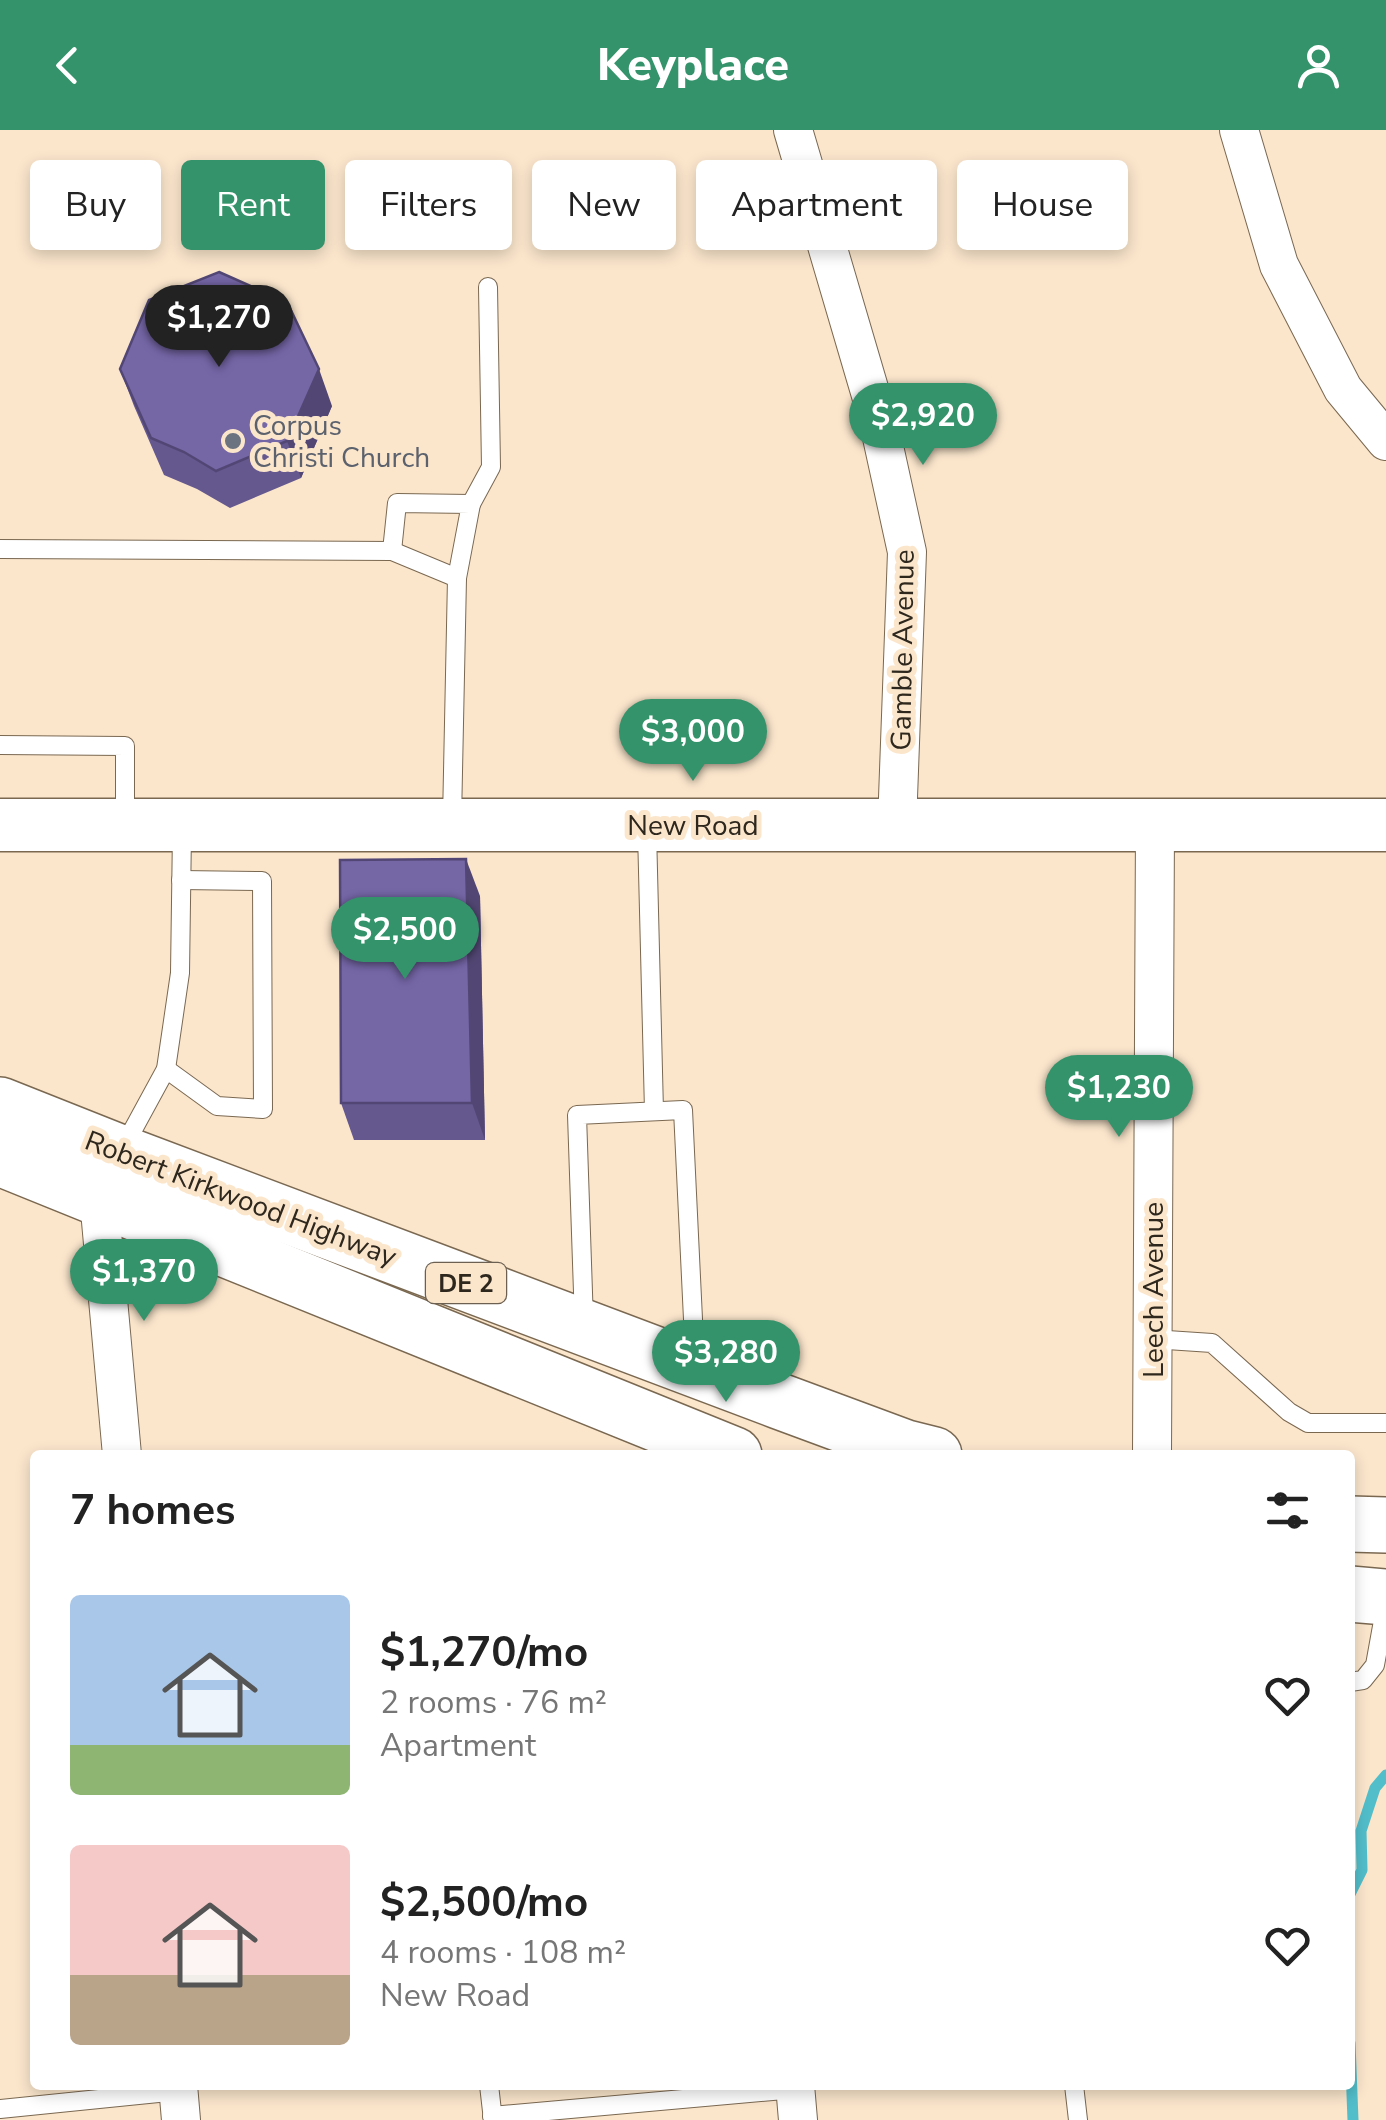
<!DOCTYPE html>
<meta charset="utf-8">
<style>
:root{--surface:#fff;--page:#f6f6f6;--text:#222;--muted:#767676;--accent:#35936b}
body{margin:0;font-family:"Nunito Sans",sans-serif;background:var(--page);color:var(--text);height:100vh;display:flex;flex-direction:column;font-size:38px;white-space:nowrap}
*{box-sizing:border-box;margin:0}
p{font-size:32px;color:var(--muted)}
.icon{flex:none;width:55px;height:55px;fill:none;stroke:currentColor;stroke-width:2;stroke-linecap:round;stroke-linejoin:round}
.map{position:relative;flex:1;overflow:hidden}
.details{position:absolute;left:30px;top:1320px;width:1325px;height:640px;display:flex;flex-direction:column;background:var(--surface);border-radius:10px;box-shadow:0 5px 15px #0003}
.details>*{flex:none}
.banner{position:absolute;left:30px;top:30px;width:1328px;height:90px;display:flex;gap:20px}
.price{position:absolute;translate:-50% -85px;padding:0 22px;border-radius:35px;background:var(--accent);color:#fff;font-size:32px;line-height:65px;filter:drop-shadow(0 2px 5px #0008)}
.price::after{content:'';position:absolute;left:50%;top:60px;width:30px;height:22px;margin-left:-15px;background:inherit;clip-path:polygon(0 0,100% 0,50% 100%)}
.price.active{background:#222;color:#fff}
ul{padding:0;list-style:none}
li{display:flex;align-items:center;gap:30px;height:250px;padding:0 40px}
li span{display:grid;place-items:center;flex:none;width:280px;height:200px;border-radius:10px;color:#555}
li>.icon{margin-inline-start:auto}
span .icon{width:120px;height:120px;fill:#fffc;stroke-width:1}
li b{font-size:42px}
h2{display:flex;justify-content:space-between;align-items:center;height:120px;padding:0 40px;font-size:42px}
.tag{padding:0 35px;border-radius:10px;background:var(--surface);box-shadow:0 5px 15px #0003;font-size:35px;line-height:90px}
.tag.active{background:var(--accent);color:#fff}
header{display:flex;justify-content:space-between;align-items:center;height:130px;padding:0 40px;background:var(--accent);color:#fff;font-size:45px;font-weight:800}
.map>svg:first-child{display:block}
</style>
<header><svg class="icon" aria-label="back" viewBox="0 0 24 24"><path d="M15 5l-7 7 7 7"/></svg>Keyplace<svg class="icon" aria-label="person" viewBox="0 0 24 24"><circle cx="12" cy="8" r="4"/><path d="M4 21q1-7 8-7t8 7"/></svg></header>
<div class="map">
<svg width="1386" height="1990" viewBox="0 0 1386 1990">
<rect width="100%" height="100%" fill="#fbe6cc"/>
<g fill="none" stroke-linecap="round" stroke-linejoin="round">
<g stroke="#52beca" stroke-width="11">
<polyline points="1350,1764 1362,1740 1361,1701 1375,1658 1386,1645"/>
<polyline points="1350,1913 1353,1990"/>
</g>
<defs>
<g id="lane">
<polyline points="471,374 491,337 488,157"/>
<polyline points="0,419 392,421 397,373 471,374 457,448 452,690"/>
<polyline points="392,421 457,448"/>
<polyline points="0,615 125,616 125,690"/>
<polyline points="647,701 654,981"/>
<polyline points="166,939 217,976 263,979 262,751 181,750"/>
<polyline points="123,1018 166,939 180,843 182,701"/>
<polyline points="584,1192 577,985 683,980 695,1231"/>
<polyline points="1152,1209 1212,1213 1289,1282 1308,1293 1386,1293"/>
<polyline points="1350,1552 1363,1550 1375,1535 1386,1474"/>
<polyline points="489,1955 493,1990"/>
<polyline points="1074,1955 1078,1990"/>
<polyline points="0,1979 178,1961"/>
<polyline points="492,1986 795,1959"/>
</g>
<g id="street">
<polyline points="793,0 878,289 907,422 897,695"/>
<polyline points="1239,0 1279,135 1343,259 1386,311"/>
<polyline points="99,1069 122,1325"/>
<polyline points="1152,1325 1155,696"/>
<polyline points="178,1955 181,1990"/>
<polyline points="795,1955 798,1990"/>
</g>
<polyline id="secondary" points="0,695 1386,695"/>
<g id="primary">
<polyline points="0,975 121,1023 779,1271 906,1318 934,1325"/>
<polyline points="0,1028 734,1325"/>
<polyline points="1350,1394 1386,1395"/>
<polyline points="1350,1464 1386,1467"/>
</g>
</defs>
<use href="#lane" stroke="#7a6851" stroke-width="20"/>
<use href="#street" stroke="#7a6851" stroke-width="40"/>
<use href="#secondary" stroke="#7a6851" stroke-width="55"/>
<use href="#primary" stroke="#7a6851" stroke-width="58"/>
<use href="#lane" stroke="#fff" stroke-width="18"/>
<use href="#street" stroke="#fff" stroke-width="38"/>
<use href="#secondary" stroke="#fff" stroke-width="52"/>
<use href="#primary" stroke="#fff" stroke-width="55"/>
</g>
<g fill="#65588f">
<polygon points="120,239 332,276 301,348 230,378 197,359 164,345 134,276"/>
<polygon points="480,766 485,1010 354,1010 341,973"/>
</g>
<g fill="#524774">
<polygon points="319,239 332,276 301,348 287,311"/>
<polygon points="466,729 480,766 485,1010 472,973"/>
</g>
<g fill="#7566a6" stroke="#524774" stroke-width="2.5">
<polygon points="219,142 287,172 319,239 287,311 216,341 184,322 151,308 120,239 149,170"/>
<polygon points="466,729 472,973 341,973 340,730"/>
</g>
<circle fill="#6b7280" stroke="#fbe6cc" stroke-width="4" cx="233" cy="311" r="10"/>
<g text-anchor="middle" stroke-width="10" stroke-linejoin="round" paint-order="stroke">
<rect fill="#fbe6cc" stroke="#6c6052" stroke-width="2.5" x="426" y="1133" width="80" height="40" rx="8"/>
<g font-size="25" font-weight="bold" fill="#2e271d">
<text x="466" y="1162">DE 2</text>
</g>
<g font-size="28" fill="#5b616d" stroke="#fbe6cc" text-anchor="start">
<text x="253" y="305">Corpus<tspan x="253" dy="32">Christi Church</tspan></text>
</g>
<g font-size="28" fill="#2e271d" stroke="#fbe6cc">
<text transform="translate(902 520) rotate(-89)" y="10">Gamble Avenue</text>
<text x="693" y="705">New Road</text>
<text transform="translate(241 1068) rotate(21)" y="10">Robert Kirkwood Highway</text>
<text transform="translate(1153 1160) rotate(-90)" y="10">Leech Avenue</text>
</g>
</g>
</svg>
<b class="price active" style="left:219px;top:240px">$1,270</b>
<b class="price" style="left:923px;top:338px">$2,920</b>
<b class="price" style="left:693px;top:654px">$3,000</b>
<b class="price" style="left:405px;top:852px">$2,500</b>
<b class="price" style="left:1119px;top:1010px">$1,230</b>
<b class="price" style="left:144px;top:1194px">$1,370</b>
<b class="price" style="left:726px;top:1275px">$3,280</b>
<div class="banner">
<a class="tag">Buy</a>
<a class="tag active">Rent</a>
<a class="tag">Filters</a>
<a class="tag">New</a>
<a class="tag">Apartment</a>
<a class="tag">House</a>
</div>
<section class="details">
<h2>7 homes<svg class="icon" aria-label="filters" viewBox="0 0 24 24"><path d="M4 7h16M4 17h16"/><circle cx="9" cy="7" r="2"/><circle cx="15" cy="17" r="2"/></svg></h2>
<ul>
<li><span style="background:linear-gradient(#a9c7e8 75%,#8fb573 0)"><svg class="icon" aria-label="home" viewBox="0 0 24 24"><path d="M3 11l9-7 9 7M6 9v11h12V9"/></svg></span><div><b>$1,270/mo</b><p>2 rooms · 76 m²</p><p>Apartment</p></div><svg class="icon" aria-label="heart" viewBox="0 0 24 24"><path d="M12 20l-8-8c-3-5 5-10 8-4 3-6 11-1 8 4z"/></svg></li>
<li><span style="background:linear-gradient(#f6c9c9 65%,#b9a48a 0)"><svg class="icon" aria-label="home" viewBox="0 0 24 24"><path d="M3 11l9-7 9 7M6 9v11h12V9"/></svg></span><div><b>$2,500/mo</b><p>4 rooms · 108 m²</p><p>New Road</p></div><svg class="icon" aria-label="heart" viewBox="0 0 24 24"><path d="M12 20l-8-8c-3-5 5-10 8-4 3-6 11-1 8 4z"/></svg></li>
</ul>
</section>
</div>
